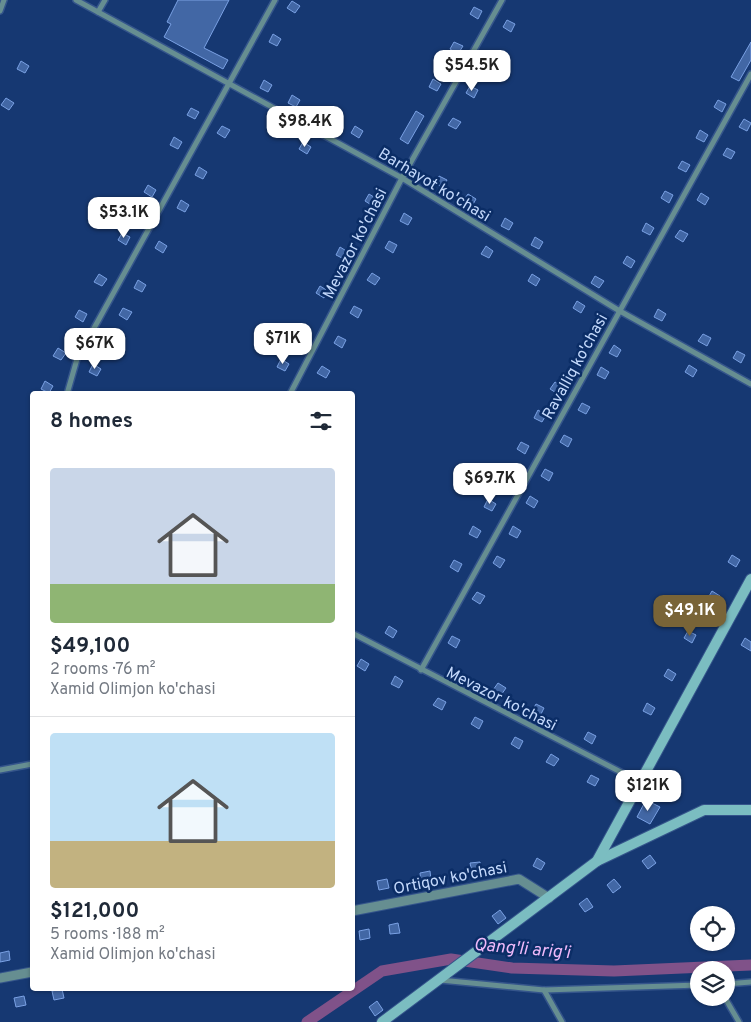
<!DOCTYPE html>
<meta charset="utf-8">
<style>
:root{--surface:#fff;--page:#f2f2f3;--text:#1f2937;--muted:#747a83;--line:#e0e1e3;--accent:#796437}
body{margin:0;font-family:Overpass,sans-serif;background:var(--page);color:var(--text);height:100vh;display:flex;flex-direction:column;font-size:19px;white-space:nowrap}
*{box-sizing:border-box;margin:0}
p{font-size:16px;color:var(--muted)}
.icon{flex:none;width:28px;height:28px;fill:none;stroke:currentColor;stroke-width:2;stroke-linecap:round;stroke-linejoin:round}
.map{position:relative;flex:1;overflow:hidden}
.side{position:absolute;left:30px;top:391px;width:325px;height:600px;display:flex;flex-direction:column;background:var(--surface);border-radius:5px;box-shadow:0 1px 4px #0004}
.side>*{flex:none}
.controls{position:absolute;left:690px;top:906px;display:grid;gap:10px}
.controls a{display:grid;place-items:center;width:45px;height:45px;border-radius:50%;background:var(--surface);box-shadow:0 1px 4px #0004;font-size:25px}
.price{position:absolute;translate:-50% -42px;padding:0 11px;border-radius:10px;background:#fff;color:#222;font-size:16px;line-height:32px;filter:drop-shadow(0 1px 2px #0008)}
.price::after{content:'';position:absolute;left:50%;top:30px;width:15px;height:11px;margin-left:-8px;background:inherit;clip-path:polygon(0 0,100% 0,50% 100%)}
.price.selected{background:var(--accent);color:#fff}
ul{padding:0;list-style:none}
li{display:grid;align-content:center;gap:10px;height:265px;padding:0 20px}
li+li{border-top:1px solid var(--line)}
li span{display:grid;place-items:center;height:155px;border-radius:5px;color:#555}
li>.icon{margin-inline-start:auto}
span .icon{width:90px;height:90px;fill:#fffc;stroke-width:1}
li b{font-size:21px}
h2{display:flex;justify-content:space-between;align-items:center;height:60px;padding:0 20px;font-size:21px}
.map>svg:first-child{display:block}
</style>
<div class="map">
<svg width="751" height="1022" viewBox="0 0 751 1022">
<rect width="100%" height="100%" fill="#163872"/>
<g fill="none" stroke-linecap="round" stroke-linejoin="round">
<polyline stroke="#805289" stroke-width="11" points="307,1022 382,971 451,959 512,968 614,971 751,965"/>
</g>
<g fill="#4267a5" stroke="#7aa1e4">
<polygon points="178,0 229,0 204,48 228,60 223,69 164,37 171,24 167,22"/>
<polygon points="292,1 300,6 295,13 287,8"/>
<polygon points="474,7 482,11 478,19 470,14"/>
<polygon points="507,20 515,24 511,32 503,27"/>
<polygon points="273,34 281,39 277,46 269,42"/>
<polygon points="454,42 463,46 458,54 450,49"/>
<polygon points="751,42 751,60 739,81 731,77"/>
<polygon points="488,54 496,59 492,66 484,61"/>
<polygon points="21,61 29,66 25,73 17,69"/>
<polygon points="433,79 441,84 437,91 429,87"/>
<polygon points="264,80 272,85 268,92 260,88"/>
<polygon points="470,86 478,90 474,98 466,93"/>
<polygon points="292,95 300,100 296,107 288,103"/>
<polygon points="6,98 14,103 9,110 1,105"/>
<polygon points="718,100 726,104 722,112 714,107"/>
<polygon points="191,108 199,112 195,119 187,115"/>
<polygon points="416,111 424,116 408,144 400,139"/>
<polygon points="453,118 461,122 456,129 448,125"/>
<polygon points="744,119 751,123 747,131 739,127"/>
<polygon points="222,126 230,130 225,138 217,133"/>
<polygon points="355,126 363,131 359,138 351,133"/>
<polygon points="700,130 708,135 704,142 696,138"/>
<polygon points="174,137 182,142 178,149 170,145"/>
<polygon points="303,142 311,147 307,154 299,149"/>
<polygon points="727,148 735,152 731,159 723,155"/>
<polygon points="682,161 690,165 686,172 678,168"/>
<polygon points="199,167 207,172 203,179 195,175"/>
<polygon points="439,176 447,180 443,188 435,183"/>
<polygon points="148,185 156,190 152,197 144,192"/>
<polygon points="665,191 673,195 669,203 661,198"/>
<polygon points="701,193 709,198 705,205 697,200"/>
<polygon points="369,194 377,199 373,206 365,201"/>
<polygon points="468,194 476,199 472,206 463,201"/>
<polygon points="181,200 189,205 185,212 177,208"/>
<polygon points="404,213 412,218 408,225 400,221"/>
<polygon points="505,218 513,223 509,230 501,226"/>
<polygon points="646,223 654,228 650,235 642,231"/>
<polygon points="680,230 688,234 683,242 675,237"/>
<polygon points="122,233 130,237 126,245 118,240"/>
<polygon points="535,237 543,242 539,249 531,245"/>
<polygon points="159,241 167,246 163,253 155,248"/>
<polygon points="389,241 397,245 393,253 385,248"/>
<polygon points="486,246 493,251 489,258 481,254"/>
<polygon points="340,247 348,252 344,259 336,255"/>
<polygon points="627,256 635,261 631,268 623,263"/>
<polygon points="372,273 380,278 375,285 367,280"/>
<polygon points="99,274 107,279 102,286 94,282"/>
<polygon points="532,274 540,279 536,286 528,281"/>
<polygon points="595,276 604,281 599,288 591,283"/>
<polygon points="138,280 146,285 142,292 134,288"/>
<polygon points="320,286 328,291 324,298 316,293"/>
<polygon points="577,301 585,306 581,313 573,308"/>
<polygon points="354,306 362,310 358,318 350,313"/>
<polygon points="123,308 132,312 127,320 119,315"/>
<polygon points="658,309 666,314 662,321 654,317"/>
<polygon points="79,310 87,314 83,322 75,317"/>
<polygon points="300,324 308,329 303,336 296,332"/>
<polygon points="703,334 711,338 707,346 698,341"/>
<polygon points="338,336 346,340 342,348 334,343"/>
<polygon points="108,337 116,342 111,349 104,344"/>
<polygon points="614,345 621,350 617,357 609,353"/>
<polygon points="58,348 66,353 61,360 53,356"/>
<polygon points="737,351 745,355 741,363 733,358"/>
<polygon points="281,359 289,364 285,371 277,367"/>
<polygon points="93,364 101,369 97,376 89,372"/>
<polygon points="689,365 697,370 693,377 685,372"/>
<polygon points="322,366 330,371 326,378 317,373"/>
<polygon points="601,367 609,372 605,379 597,375"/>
<polygon points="45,381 53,386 49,393 41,389"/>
<polygon points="555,382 563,387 558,394 550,389"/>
<polygon points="582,403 590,407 586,414 578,410"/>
<polygon points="538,410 546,415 542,422 534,418"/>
<polygon points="564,435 572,439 568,447 560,442"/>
<polygon points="521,442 529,446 525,454 517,449"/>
<polygon points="545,469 553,473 549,481 541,476"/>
<polygon points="505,470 513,475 509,482 501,478"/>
<polygon points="530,496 538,501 534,508 526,503"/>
<polygon points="488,499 496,504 492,511 484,507"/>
<polygon points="473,526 481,531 477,538 469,534"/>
<polygon points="513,526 521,531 517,538 509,534"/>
<polygon points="732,555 740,560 736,567 728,562"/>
<polygon points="497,556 505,560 500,568 493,563"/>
<polygon points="454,560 462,564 458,572 450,567"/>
<polygon points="712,591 720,596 716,603 708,598"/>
<polygon points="477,592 485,596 480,604 472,599"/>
<polygon points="389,626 397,631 393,638 385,633"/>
<polygon points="688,631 696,635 692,643 684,638"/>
<polygon points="452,636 460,640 456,648 448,643"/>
<polygon points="745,638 751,642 751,651 741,645"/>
<polygon points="361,659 369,664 365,671 357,666"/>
<polygon points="668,669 676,674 672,681 664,676"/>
<polygon points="395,676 403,681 399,688 391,684"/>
<polygon points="498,683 506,688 501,695 493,690"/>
<polygon points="438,698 446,702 442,710 433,705"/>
<polygon points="647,703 655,708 651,715 643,711"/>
<polygon points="536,704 544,708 540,716 532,711"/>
<polygon points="475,717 483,721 479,729 471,724"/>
<polygon points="588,732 596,736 592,744 584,739"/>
<polygon points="515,737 523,741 519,749 511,744"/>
<polygon points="551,754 559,759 554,766 546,762"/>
<polygon points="591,775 599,779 595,786 587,782"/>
<polygon points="646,800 660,807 650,824 637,817"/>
<polygon points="650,855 656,863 648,869 642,861"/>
<polygon points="537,858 545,863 541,870 533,866"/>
<polygon points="480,862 481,871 472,872 470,863"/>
<polygon points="430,871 431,880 421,882 420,873"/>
<polygon points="387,879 389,888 379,890 377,881"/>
<polygon points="614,879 621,887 613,893 607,885"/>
<polygon points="587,898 593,907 585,912 579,904"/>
<polygon points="500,910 506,918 498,924 492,916"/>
<polygon points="398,923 400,933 390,934 389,925"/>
<polygon points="369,929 370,938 360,940 359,931"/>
<polygon points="9,951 10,960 0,962 0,953"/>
<polygon points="62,989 64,998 54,1000 52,991"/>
<polygon points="24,996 26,1005 16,1007 14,998"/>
<polygon points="377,1001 383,1010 375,1016 369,1007"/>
</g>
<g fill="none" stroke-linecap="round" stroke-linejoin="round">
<defs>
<g id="minor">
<polyline points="76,0 402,178 618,310 751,384"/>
<polyline points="0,11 4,0"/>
<polyline points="98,12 105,0"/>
<polyline points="67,394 77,359 275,0"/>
<polyline points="290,394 402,178 502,0"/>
<polyline points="352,633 640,782"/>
<polyline points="421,670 751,74"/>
<polyline points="0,770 32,764"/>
<polyline points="440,980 544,990 699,985"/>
<polyline points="726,984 751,982"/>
<polyline points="544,990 562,1022"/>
<polyline points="725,998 739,1022"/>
</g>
<g id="tertiary">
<polyline points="352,911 519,879 549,898"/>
<polyline points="0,978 32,972"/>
</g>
<g id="secondary">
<polyline points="597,861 704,810 751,810"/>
<polyline points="382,1022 597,861 751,579"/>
</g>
</defs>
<use href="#minor" stroke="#35558b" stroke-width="8"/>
<use href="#tertiary" stroke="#35558b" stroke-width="11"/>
<use href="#secondary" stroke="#35558b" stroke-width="12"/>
<use href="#minor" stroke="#668e91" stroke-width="5"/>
<use href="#tertiary" stroke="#668e91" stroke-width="9"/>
<use href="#secondary" stroke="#7bbdc1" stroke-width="10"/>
</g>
<g text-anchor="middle" stroke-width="5" stroke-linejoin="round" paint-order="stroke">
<g font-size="16" fill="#c3d8fb" stroke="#0b2d66">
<text transform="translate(435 184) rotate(31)" y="6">Barhayot ko'chasi</text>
<text transform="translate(354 243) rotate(-63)" y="6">Mevazor ko'chasi</text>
<text transform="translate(574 366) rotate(-61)" y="6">Ravalliq ko'chasi</text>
<text transform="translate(502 698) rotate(27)" y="6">Mevazor ko'chasi</text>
<text transform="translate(450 877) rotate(-11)" y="6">Ortiqov ko'chasi</text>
</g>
<g font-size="18" font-style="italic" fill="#eeb9f9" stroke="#0b2d66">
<text transform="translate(522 948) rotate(5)" y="6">Qang'li arig'i</text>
</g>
</g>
</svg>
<div class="controls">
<a><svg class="icon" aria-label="locate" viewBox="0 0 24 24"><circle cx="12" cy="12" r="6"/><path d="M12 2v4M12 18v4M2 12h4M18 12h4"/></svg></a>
<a><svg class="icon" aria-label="layers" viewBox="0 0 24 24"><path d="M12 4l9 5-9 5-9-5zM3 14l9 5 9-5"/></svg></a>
</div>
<b class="price" style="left:472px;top:92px">$54.5K</b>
<b class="price" style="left:305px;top:148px">$98.4K</b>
<b class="price" style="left:124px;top:239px">$53.1K</b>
<b class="price" style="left:283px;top:365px">$71K</b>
<b class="price" style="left:95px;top:370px">$67K</b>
<b class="price" style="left:490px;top:505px">$69.7K</b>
<b class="price selected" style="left:690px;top:637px">$49.1K</b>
<b class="price" style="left:648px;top:812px">$121K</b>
<section class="side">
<h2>8 homes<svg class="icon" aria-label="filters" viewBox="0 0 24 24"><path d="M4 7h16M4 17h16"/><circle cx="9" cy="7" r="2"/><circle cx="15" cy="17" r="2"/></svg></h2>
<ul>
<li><span style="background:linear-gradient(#c9d6e8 75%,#8fb573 0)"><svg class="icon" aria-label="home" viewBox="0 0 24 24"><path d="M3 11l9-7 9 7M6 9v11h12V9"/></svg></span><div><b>$49,100</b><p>2 rooms · 76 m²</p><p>Xamid Olimjon ko'chasi</p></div></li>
<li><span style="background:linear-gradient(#bfe0f5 70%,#c2b280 0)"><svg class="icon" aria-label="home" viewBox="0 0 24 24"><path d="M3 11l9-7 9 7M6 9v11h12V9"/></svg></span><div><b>$121,000</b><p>5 rooms · 188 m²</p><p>Xamid Olimjon ko'chasi</p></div></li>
</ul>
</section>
</div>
